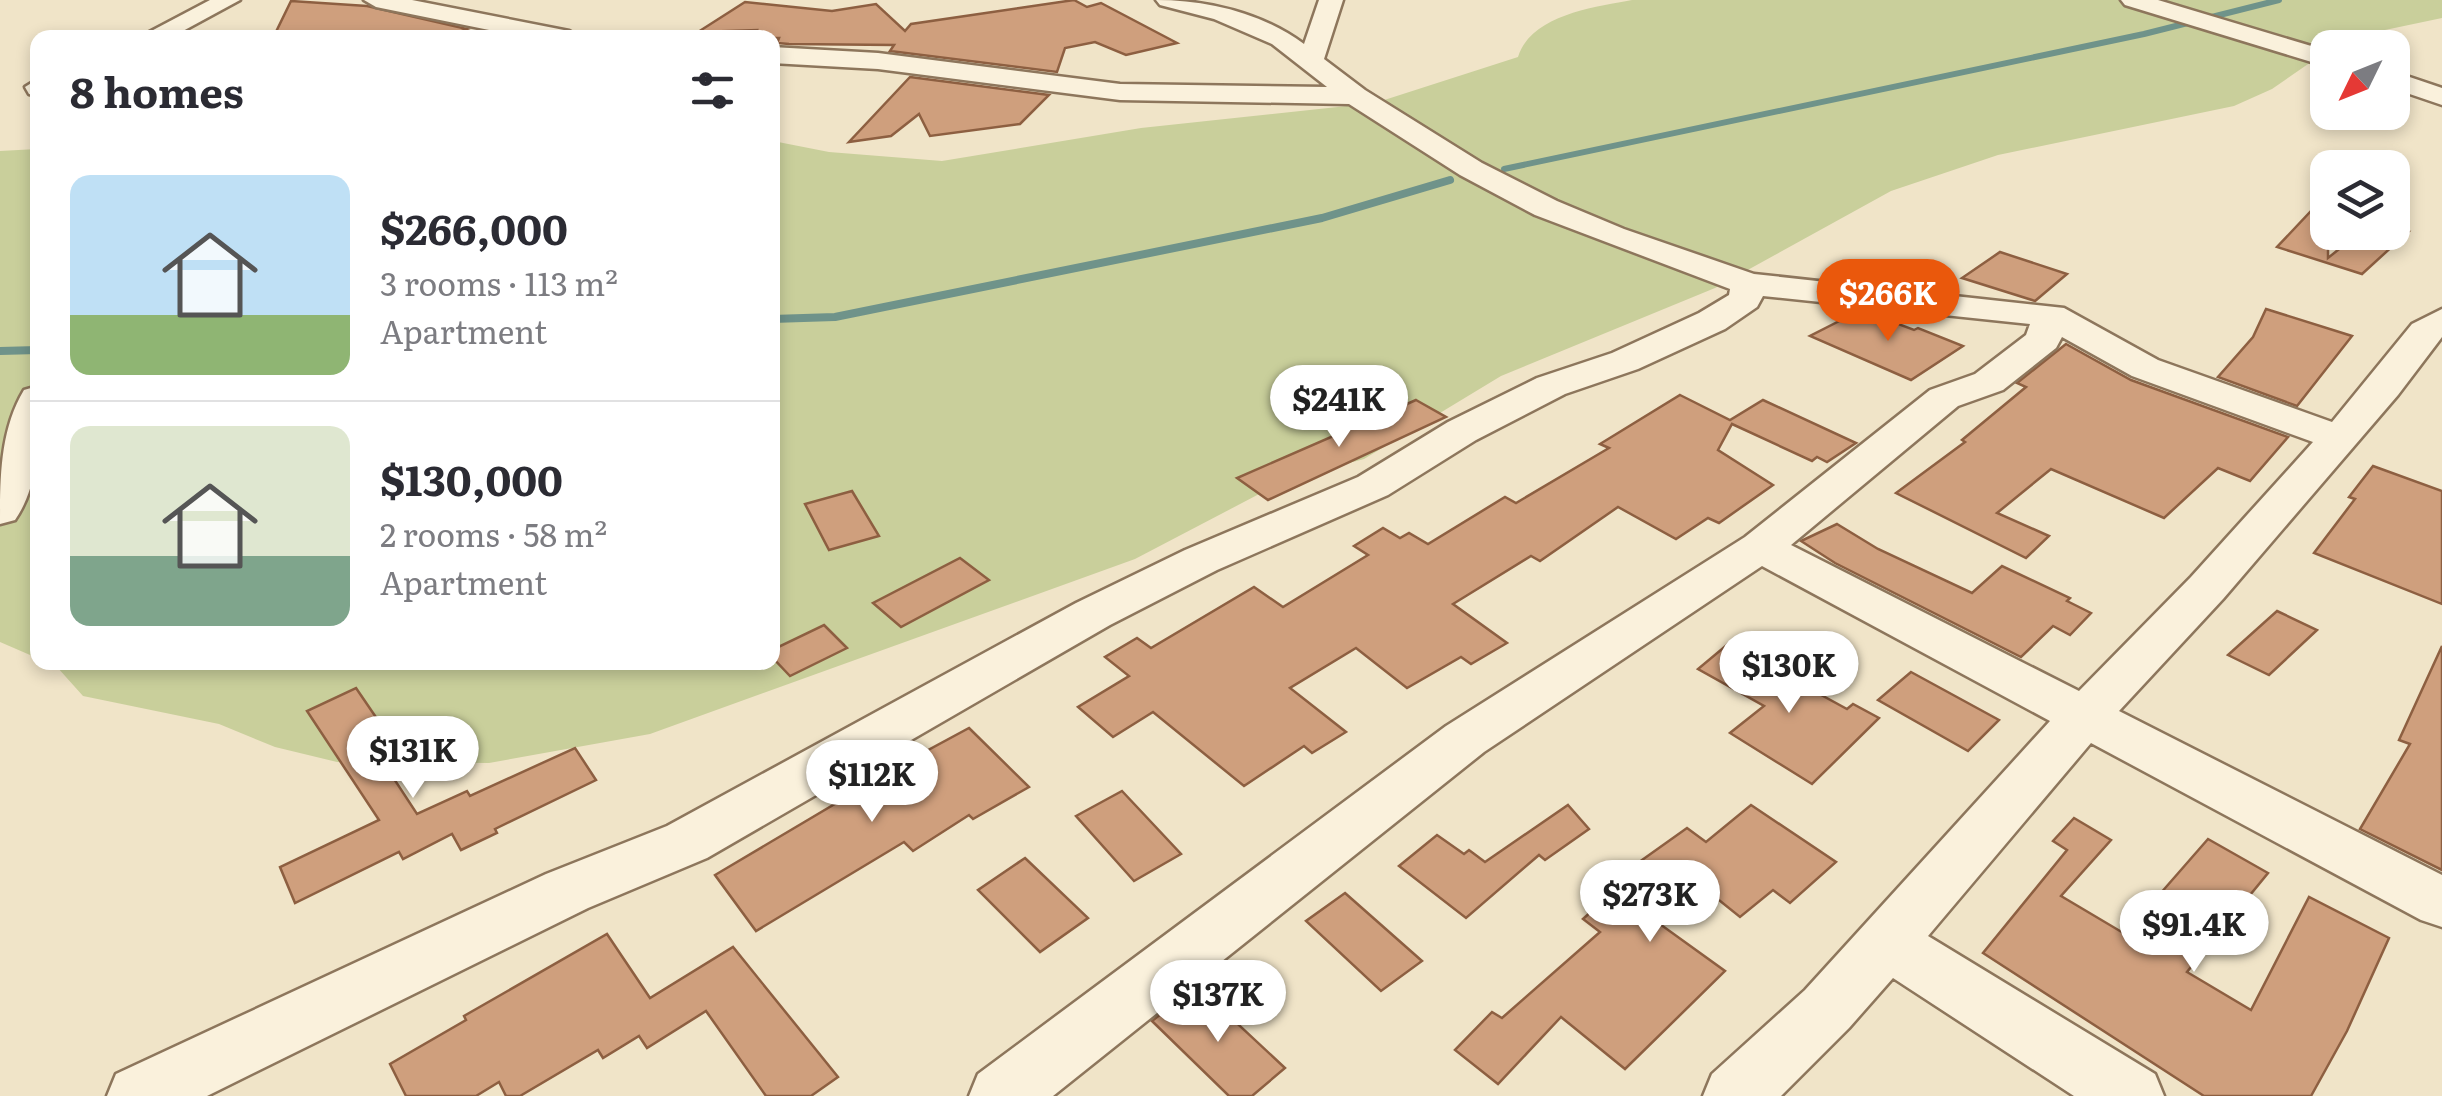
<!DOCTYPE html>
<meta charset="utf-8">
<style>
:root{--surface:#fff;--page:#f7f7f7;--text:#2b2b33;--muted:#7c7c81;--line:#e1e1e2;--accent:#ea580c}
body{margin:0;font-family:Literata,serif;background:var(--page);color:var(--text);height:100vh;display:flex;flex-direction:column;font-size:38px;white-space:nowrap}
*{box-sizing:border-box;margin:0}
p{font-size:32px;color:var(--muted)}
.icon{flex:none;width:55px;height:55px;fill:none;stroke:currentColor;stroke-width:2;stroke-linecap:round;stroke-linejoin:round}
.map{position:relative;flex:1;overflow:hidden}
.side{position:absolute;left:30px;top:30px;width:750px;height:640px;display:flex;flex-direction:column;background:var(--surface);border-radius:20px;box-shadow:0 5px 15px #0003}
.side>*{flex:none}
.needle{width:65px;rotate:227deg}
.buttons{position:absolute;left:2310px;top:30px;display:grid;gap:20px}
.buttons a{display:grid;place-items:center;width:100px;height:100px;border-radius:20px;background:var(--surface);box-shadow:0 5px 15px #0003;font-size:50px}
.price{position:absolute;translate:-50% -85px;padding:0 22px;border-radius:35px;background:#fff;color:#222;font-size:32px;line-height:65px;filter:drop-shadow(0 2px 5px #0008)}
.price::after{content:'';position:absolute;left:50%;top:60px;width:30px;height:22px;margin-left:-15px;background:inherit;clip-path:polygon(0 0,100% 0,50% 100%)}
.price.active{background:var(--accent);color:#fff}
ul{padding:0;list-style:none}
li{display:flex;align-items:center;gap:30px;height:250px;padding:0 40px}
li+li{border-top:2px solid var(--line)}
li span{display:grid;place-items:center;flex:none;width:280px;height:200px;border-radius:20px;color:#555}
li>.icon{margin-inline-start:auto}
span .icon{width:120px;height:120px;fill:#fffc;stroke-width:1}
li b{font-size:42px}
h2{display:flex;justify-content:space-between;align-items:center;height:120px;padding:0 40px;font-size:42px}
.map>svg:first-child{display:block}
</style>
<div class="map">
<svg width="2442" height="1096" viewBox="0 0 2442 1096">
<rect width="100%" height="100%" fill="#f0e4c8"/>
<g fill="#c9cf9b">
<path d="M1632 0H2442V18L2347 38 2328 48 2327 51 2272 89 2234 106 1998 155 1891 191 1715 288 1501 376 1364 459 1286 480 1135 559 650 734 489 763 337 762 275 747 219 724 83 696 57 667 47 663 772 662 773 141 829 152 942 161 1141 128 1375 103 1518 57C1531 15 1594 7 1632 0Z"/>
<polygon points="37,149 37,658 0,642 0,151"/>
</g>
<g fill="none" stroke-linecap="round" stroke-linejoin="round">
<polyline stroke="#6f938a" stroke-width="6" points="1504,169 2144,34 2279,0"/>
<g stroke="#6f938a" stroke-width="8">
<polyline points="772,319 835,317 1322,218 1450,180"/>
<polyline points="0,351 38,350"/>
</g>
</g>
<g fill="#cf9f7d" stroke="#8d5f41" stroke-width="2.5">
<polygon points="1074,0 1087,7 1101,3 1177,43 1126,55 1095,42 1065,48 1057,72 890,51 894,45 789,44 777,43 779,38 754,38 757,30 698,32 745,2 832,11 876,4 905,31 911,24"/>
<polygon points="291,1 367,6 467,29 444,38 273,38"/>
<polygon points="910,77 1049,95 1020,124 930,136 919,114 891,136 849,142"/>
<polygon points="2328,193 2328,258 2359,233 2408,232 2362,274 2277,247"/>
<polygon points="2000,252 2067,274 2035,301 1962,278"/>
<polygon points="2266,309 2352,336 2297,406 2218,377 2253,337"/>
<polygon points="1861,310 1914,330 1918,328 1963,346 1911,380 1810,336"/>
<polygon points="2066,344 2131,380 2288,437 2250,481 2218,468 2164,518 2051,469 1997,513 2049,536 2026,558 1896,493 1965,442 1962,440 2026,387 2017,383"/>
<polygon points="1680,395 1730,420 1763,400 1856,443 1827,462 1817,457 1812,461 1732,424 1718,450 1773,485 1719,523 1708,518 1676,539 1618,507 1540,561 1531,556 1453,604 1507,643 1471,664 1461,657 1407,688 1356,648 1290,688 1346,732 1312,753 1304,746 1244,786 1153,712 1113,737 1078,707 1129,676 1105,657 1137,638 1151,648 1254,587 1283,607 1368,555 1354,546 1383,528 1400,538 1409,533 1428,544 1505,497 1516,503 1609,448 1600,444"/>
<polygon points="1416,400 1446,417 1268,500 1237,478"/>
<polygon points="2373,466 2442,491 2442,604 2314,553 2355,499 2349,497"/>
<polygon points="852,491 879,536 829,550 805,504"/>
<polygon points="1837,524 1878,549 1972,593 2002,566 2070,598 2067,601 2091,613 2070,635 2053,626 2021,657 1835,563 1801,541"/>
<polygon points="960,558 989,580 901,627 873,603"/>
<polygon points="2277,611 2317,630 2269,675 2228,655"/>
<polygon points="824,625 847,648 790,676 772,657 772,650"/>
<polygon points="1728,644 1847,709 1853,704 1879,718 1812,784 1730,733 1764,706 1698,669"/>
<polygon points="2442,646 2442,870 2360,829 2410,744 2399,740"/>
<polygon points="1911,672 1999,720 1968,751 1878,700"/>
<polygon points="356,688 399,751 381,759 417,814 467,791 470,796 575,748 596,780 495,829 497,833 461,850 452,834 403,859 399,852 295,903 280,867 379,820 307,711"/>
<polygon points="969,728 1029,787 973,819 969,815 913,851 904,842 756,931 715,875 865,786 854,777 883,761 893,769"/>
<polygon points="1122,791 1181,854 1134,881 1076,816"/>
<polygon points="1568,805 1589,829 1545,860 1539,855 1466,918 1399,866 1437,835 1464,854 1469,850 1485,862"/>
<polygon points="1751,805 1836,862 1790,903 1773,890 1740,917 1699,884 1657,922 1725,971 1625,1069 1561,1017 1498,1084 1455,1050 1492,1012 1502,1018 1600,932 1583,919 1639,868 1635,865 1687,828 1706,842"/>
<polygon points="2074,818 2111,840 2061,896 2125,934 2208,839 2268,873 2187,972 2251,1010 2309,897 2389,938 2347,1031 2311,1096 2204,1096 1983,953 2067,850 2053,841"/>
<polygon points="1025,858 1088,918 1040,952 978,890"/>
<polygon points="1345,893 1422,961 1381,991 1306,921"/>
<polygon points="607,934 650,998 733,947 838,1077 811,1096 766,1096 706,1011 647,1048 639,1036 603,1058 598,1050 520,1096 506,1096 499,1082 476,1096 406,1096 390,1064 466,1020 464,1016"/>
<polygon points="1197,986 1285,1068 1252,1096 1229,1096 1152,1021"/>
</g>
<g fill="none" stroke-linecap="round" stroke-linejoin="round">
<defs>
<g id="minor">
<polygon points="210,0 240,0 170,38 138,38"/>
<polygon points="364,0 412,0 569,31 581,38 529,38 376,7"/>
<path d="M1156 0C1208 0 1262 13 1304 44L1319 0H1343L1324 59 1365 90 1482 163 1557 201 1624 229 1754 274 2064 308 2158 360 2332 422 2412 324 2442 309V337L2398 395 2223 599 2119 711 2442 875V927L2421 920 2091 743 1928 936 2155 1074 2164 1096H2074L1893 978 1849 1028 1781 1096H1703L1712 1074 1805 990 2050 721 1762 566 1484 752 1053 1096H969L978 1074 1446 726 1745 537 1930 390 1975 374 2026 335 2030 324 1763 296 1757 307 1725 329 1638 369 1565 394 1476 440 1388 495 1217 570 1110 625 707 858 588 908 207 1096H107L116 1074 546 874 667 826 1076 603 1185 550 1358 477 1448 422 1537 378 1612 353 1699 313 1729 295 1730 289 1535 215 1460 175 1349 104 1120 100 878 69 772 63V47L878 53 1120 84 1327 87 1272 44 1214 19 1160 5ZM2062 337 2132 376 2313 442 2191 577 2079 691 1791 545 1958 406 2003 390 2056 348Z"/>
<polygon points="2121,0 2158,0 2328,51 2328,67 2125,5"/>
<polygon points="2392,71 2442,88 2442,105 2392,88"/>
<polygon points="38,79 38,96 29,94 25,87"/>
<path d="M38 386C38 431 42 481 15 520L0 524C0 478 0 430 24 390Z"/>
</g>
</defs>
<use href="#minor" stroke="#8d765c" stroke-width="5"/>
<use href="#minor" fill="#faf1dc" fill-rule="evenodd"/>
</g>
</svg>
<div class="buttons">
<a><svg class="needle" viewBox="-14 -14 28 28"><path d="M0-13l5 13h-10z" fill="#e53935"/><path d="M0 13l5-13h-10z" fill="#7c7c81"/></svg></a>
<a><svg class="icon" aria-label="layers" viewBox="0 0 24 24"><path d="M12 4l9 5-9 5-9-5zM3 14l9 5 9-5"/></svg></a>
</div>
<b class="price active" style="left:1888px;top:344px">$266K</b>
<b class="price" style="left:1339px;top:450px">$241K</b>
<b class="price" style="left:1789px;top:716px">$130K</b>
<b class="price" style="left:413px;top:801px">$131K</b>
<b class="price" style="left:872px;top:825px">$112K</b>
<b class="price" style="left:1650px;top:945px">$273K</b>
<b class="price" style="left:2194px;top:975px">$91.4K</b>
<b class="price" style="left:1218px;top:1045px">$137K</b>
<section class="side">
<h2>8 homes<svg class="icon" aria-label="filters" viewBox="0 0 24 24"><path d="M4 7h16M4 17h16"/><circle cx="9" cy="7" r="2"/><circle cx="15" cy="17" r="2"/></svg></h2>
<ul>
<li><span style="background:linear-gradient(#bfe0f5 70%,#8fb573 0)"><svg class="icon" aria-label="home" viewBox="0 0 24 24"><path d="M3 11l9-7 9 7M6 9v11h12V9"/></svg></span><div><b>$266,000</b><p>3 rooms · 113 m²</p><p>Apartment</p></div></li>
<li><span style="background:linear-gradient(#dfe7d0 65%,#7fa58c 0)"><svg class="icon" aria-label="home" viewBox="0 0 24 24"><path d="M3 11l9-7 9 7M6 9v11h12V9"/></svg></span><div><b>$130,000</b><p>2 rooms · 58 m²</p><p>Apartment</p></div></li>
</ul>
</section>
</div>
